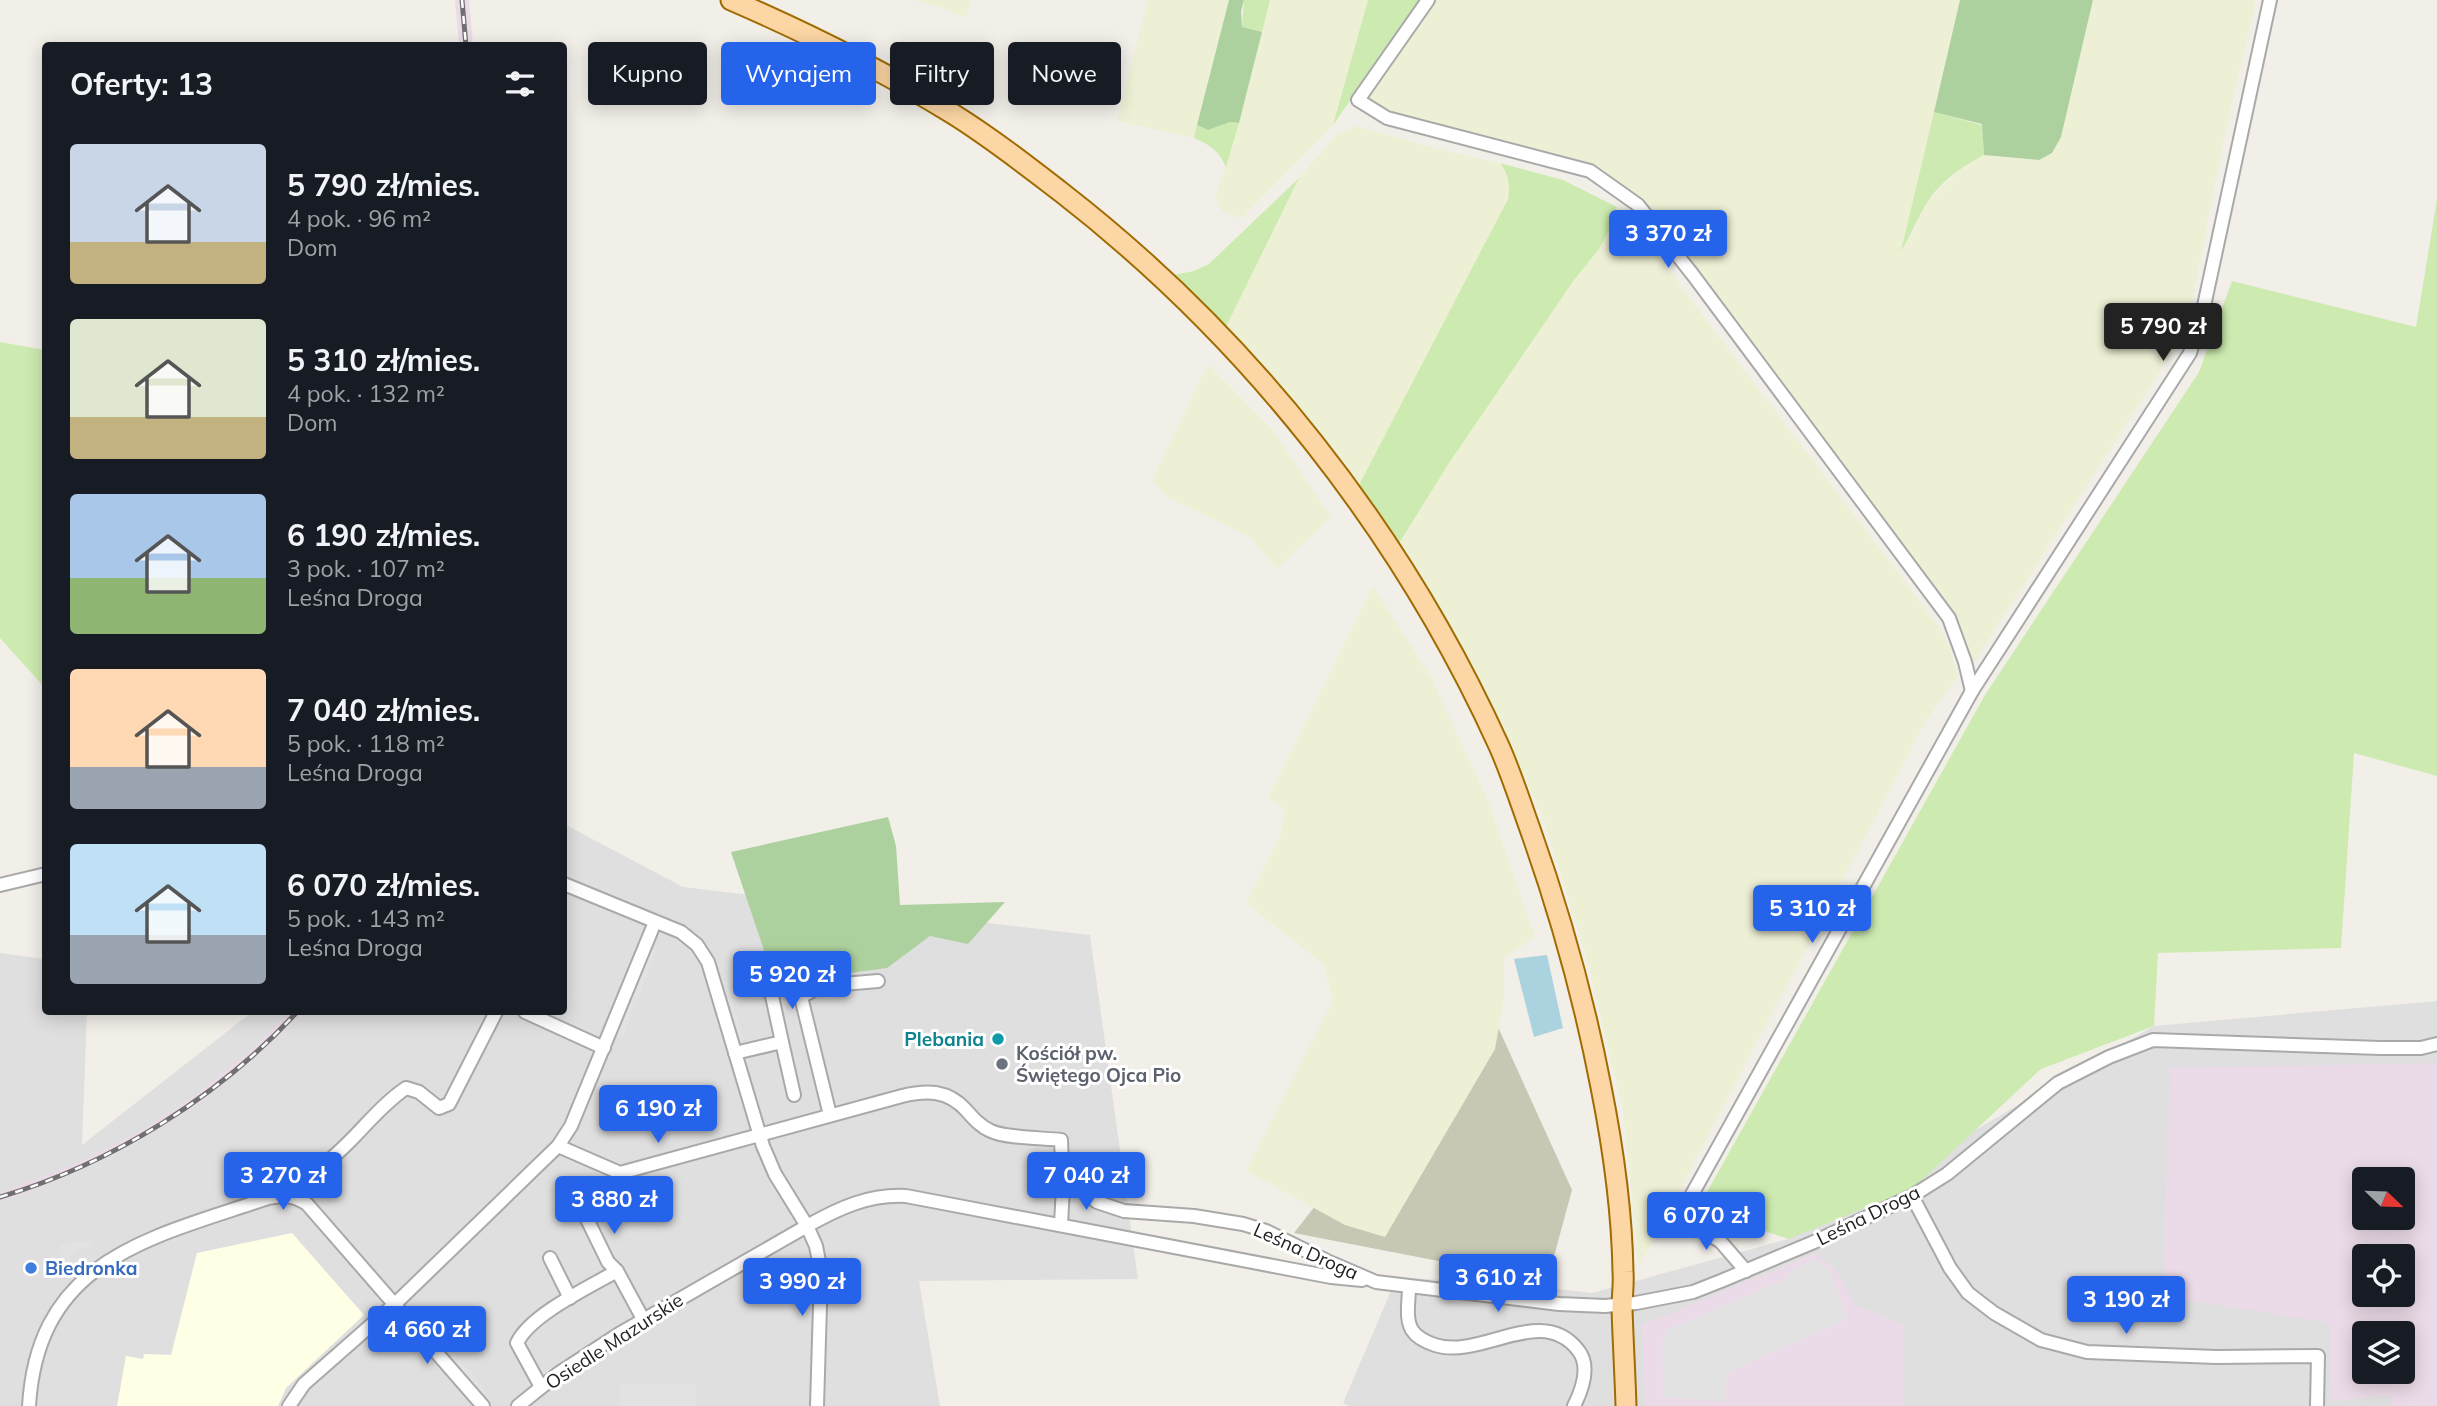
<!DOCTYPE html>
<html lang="pl">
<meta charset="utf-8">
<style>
:root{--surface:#171b24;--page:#20242c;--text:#f1f3f6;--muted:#9ea1a6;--accent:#2563eb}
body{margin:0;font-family:Mulish,sans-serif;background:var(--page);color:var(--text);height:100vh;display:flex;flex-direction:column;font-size:26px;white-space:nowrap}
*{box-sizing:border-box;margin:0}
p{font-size:23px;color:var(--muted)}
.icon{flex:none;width:38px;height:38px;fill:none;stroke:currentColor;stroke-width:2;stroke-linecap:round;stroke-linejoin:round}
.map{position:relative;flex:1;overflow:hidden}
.panel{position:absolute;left:42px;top:42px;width:525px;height:973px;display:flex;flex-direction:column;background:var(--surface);border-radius:7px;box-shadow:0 4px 18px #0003}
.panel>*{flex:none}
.hud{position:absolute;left:588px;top:42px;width:665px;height:63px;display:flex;gap:14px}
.needle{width:46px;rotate:113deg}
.controls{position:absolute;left:2352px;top:1167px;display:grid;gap:14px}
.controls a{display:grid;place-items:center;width:63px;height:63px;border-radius:7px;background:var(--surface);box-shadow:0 4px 18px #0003;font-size:35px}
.price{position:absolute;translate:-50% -60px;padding:0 16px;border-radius:7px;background:var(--accent);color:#fff;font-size:23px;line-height:46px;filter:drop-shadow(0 2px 4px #0008)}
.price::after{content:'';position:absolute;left:50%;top:42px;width:21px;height:16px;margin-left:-10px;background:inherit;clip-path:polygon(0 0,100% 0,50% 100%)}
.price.selected{background:#222;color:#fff}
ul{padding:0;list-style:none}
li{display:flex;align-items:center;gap:21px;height:175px;padding:0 28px}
li span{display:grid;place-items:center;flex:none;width:196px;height:140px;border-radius:7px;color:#555}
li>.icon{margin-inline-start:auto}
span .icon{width:84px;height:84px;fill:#fffc;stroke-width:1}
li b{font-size:30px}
h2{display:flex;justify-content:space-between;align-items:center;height:84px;padding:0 28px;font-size:30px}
.chip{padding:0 24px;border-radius:7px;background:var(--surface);box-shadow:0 4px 18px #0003;font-size:24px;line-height:63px}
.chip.selected{background:var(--accent);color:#fff}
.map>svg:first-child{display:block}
</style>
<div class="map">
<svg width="2437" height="1406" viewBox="0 0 2437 1406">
<rect width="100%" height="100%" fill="#f2efe9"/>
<g fill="#e0dfdf" fill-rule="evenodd">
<polygon points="564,824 683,887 1090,935 1138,1279 919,1281 940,1406 0,1406 0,953 45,959 46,1012 87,1012 82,1145 252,1012 564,1012"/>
<path d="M2437 1001V1406H1349L1343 1403 1397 1277 1533 1286 1592 1293 1788 1239 2154 1026ZM2364 1180H2403V1218H2364ZM2364 1256H2403V1295H2364ZM2364 1334H2403V1372H2364Z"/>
</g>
<g fill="#ebdbe8" fill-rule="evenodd">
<polygon points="455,0 469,0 473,45 459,45"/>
<polygon points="290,1012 303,1012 261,1053 200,1103 146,1137 81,1170 31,1191 0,1201 0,1193 80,1162 144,1129 196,1095 256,1046"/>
<path d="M2437 1063V1406H2392V1395L2331 1401 2330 1323 2163 1296 2170 1068ZM2364 1180H2403V1218H2364ZM2364 1256H2403V1295H2364ZM2364 1334H2403V1372H2364Z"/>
<polygon points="1816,1253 1837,1271 1855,1305 1904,1325 1903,1406 1645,1406 1642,1325"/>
</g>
<polygon fill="#ffffe5" points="292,1233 364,1315 286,1388 278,1406 117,1406 126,1356 143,1359 144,1354 171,1355 197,1253"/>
<polygon fill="#c7c7b4" points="1482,992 1572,1190 1547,1282 1294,1233"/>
<g fill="#eef0d5">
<polygon points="913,0 971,0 966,18 941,7"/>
<polygon points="1148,0 1229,0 1194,138 1117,121"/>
<polygon points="1270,0 1368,0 1333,125 1244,216 1238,218 1222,211 1215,197 1232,148"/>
<polygon points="1434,0 1960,0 1902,248 1914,231 1925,204 1966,164 1984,155 2039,160 2052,153 2061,137 2093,0 2256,0 2226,129 2189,318 2180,340 1973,664 1961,640 1644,208 1589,176 1378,119 1366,105 1370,95"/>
<polygon points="1355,126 1446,151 1500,163 1507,173 1510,186 1504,208 1359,485 1283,390 1249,353 1224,331 1299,178 1336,135"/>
<polygon points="1617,207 1624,211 1939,627 1949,646 1958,676 1927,719 1639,1267 1623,1111 1585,953 1544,821 1506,737 1462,652 1398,545 1449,463 1574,280 1599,249 1611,227"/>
<polygon points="1208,364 1272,429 1331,517 1277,569 1250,537 1167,497 1152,480"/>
<polygon points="1373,586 1432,679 1488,801 1535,937 1504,958 1504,998 1495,1049 1385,1237 1345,1225 1246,1171 1333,1000 1323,964 1246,903 1280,836 1285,810 1268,798"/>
</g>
<g fill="#cdebb0">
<polygon points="1244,0 1270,0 1262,32 1242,27"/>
<polygon points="1368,0 1420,0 1333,125"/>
<path d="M1934 112 1982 125 1984 155C1962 166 1937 184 1925 206 1916 221 1910 237 1901 251Z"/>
<path d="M1230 122 1239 123 1226 167C1219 151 1210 145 1194 138L1197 125 1208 130Z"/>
<path d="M1500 163 1563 180 1617 207 1611 227 1599 249 1574 280 1449 463 1398 545 1359 485 1508 199C1510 184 1509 175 1500 163Z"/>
<polygon points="1299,178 1224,331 1168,276 1194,271 1209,264"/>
<polygon points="2437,199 2437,776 2354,753 2341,948 2158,953 2154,1026 2041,1069 1912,1189 1788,1239 1698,1208 1985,695 2199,372 2232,281 2416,327"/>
<polygon points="0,342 45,350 45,688 0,638"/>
</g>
<g fill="#add19e">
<polygon points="1229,0 1244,0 1241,11 1242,27 1262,32 1239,123 1230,122 1208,130 1197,125"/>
<polygon points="1960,0 2093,0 2061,137 2052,153 2039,160 1984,155 1982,124 1934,112"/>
<polygon points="888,817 896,846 900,905 1005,902 968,944 930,936 887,968 775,983 731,852"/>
</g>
<g fill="#e2e2e2">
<polygon points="648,947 657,951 622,1038 614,1035"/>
<polygon points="727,981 744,1040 736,1043 718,983"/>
<polygon points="91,1241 91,1245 69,1257 72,1261 68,1266 61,1257 60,1247 63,1243"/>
<polygon points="1814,1259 1830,1270 1847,1319 1730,1371 1725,1381 1725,1402 1663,1397 1662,1348 1667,1330 1788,1278 1792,1270"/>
<polygon points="425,1321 487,1391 481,1397 419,1326"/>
<polygon points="620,1383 696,1384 696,1406 620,1406"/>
</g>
<polygon fill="#aad3df" points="1547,955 1563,1028 1534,1037 1514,959"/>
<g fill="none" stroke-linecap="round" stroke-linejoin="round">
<defs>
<g id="minor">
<polyline points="1428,0 1358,100 1387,118 1590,171 1638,205 1693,275 1949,618 1965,662 1972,691"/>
<polyline points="0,885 46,874"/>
<polyline points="770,987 782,1042"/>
<polyline points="525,1012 604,1048"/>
<polyline points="735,1053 782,1042 794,1095"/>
<polyline points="830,1115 801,997 820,986 878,981"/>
<path d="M558 1146 620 1173 902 1096C927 1090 948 1090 966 1110 974 1119 981 1127 991 1131 1005 1138 1043 1138 1061 1140L1063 1187 1061 1224"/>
<polyline points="1076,1185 1097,1202 1124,1211 1194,1216 1243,1224 1266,1231 1327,1261 1376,1282 1559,1304 1605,1306 1636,1303 1693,1292 1721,1281 1814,1242 1912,1196 1947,1174 2058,1083 2109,1057 2153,1040 2380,1048 2421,1048 2437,1044"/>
<polyline points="1912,1196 1950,1268 1968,1293 1994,1313 2041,1340 2087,1352 2216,1357 2318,1356 2317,1406"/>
<path d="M296 1197C311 1175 331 1160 350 1141 368 1123 384 1103 406 1088L419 1092 439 1108 449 1104 496 1012"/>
<polyline points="586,1217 608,1262 617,1271"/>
<polyline points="550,1258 570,1298"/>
<polyline points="1746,1271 1721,1242 1680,1216 1972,691 2190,353 2204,306 2270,0"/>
<path d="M1409 1287C1409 1301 1405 1318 1412 1330 1417 1338 1426 1342 1435 1345 1481 1360 1541 1303 1578 1350 1591 1366 1582 1390 1574 1406"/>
<path d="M541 1387 517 1343C530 1315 589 1287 617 1271L643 1319"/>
<path d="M29 1406C38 1258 151 1238 268 1198 284 1195 293 1195 307 1204L483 1406"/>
<polyline points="289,1406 304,1384 395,1304 558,1146 571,1126 655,922"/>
<polyline points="518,1406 559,1373 619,1334 807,1226 775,1174 763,1146 708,962 697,945 681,932 564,884"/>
<path d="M817 1406 821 1272 816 1246 807 1226C839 1208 869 1194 906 1196L1331 1277 1362 1280"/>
</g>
<path id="primary" d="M731 0C807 33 882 70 953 114 990 137 1026 165 1061 192 1248 337 1401 530 1499 746 1511 773 1520 801 1530 829 1560 913 1584 999 1601 1087 1613 1147 1622 1211 1623 1272 1624 1284 1622 1296 1622 1308 1623 1341 1625 1373 1626 1406"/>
</defs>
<use href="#minor" stroke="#a9a9a9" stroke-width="16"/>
<use href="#primary" stroke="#a06b00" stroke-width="23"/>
<use href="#minor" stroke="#fff" stroke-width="12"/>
<use href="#primary" stroke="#fcd6a4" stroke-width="19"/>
<defs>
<g id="rail">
<polyline points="462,0 466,46"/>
<path d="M0 1197C111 1164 219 1097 297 1012"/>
</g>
</defs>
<use href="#rail" stroke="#707070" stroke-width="5"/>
<use href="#rail" stroke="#fff" stroke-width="2.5" stroke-dasharray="8" stroke-linecap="butt"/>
</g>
<circle fill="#0f9aa8" stroke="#fff" stroke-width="2.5" cx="998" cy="1039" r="7"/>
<circle fill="#6b7280" stroke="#fff" stroke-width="2.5" cx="1002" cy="1064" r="7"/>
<circle fill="#3f7fe0" stroke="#fff" stroke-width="2.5" cx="31" cy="1268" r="7"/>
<g text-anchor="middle" stroke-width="6" stroke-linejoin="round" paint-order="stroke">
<g font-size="19" font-weight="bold" fill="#0d838f" stroke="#fff" text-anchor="end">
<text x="984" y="1046">Plebania</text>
</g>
<g font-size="19" font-weight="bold" fill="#5b616d" stroke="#fff" text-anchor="start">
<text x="1016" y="1060">Kościół pw.<tspan x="1016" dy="22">Świętego Ojca Pio</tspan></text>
</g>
<g font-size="19" fill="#222" stroke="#fff">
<text transform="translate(1868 1215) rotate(-26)" y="7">Leśna Droga</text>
<text transform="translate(1306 1251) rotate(24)" y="7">Leśna Droga</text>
<text transform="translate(614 1341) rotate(-33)" y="7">Osiedle Mazurskie</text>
</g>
<g font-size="19" font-weight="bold" fill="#366cbe" stroke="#fff" text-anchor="start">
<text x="45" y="1275">Biedronka</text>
</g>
</g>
</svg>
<div class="controls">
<a><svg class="needle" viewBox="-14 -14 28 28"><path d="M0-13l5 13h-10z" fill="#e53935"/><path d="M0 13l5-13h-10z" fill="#9ea1a6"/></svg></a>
<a><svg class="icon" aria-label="locate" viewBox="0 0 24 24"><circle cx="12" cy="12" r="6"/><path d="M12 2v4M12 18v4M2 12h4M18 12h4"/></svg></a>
<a><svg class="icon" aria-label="layers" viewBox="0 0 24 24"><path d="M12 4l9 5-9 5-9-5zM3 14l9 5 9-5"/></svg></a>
</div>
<b class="price" style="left:1668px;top:270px">3 370 zł</b>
<b class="price selected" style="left:2163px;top:363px">5 790 zł</b>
<b class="price" style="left:1812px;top:945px">5 310 zł</b>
<b class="price" style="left:792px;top:1011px">5 920 zł</b>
<b class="price" style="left:658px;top:1145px">6 190 zł</b>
<b class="price" style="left:283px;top:1212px">3 270 zł</b>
<b class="price" style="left:1086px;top:1212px">7 040 zł</b>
<b class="price" style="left:614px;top:1236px">3 880 zł</b>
<b class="price" style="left:1706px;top:1252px">6 070 zł</b>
<b class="price" style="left:1498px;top:1314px">3 610 zł</b>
<b class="price" style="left:802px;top:1318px">3 990 zł</b>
<b class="price" style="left:2126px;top:1336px">3 190 zł</b>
<b class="price" style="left:427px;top:1366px">4 660 zł</b>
<div class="hud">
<a class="chip">Kupno</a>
<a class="chip selected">Wynajem</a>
<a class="chip">Filtry</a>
<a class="chip">Nowe</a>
</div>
<section class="panel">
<h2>Oferty: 13<svg class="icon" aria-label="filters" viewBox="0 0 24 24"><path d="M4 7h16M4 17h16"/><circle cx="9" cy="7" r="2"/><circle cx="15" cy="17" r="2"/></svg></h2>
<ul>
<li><span style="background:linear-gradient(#c9d6e8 70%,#c2b280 0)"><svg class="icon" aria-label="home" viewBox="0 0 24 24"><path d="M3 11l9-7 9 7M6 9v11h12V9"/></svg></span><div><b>5 790 zł/mies.</b><p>4 pok. · 96 m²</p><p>Dom</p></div></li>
<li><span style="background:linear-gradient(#dfe7d0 70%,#c2b280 0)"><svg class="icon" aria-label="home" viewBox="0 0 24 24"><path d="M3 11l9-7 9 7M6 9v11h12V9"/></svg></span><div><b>5 310 zł/mies.</b><p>4 pok. · 132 m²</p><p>Dom</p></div></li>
<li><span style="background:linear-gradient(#a9c7e8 60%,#8fb573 0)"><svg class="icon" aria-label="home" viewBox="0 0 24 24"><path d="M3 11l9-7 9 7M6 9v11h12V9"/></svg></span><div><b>6 190 zł/mies.</b><p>3 pok. · 107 m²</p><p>Leśna Droga</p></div></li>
<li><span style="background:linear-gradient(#ffd9b3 70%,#9aa5b1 0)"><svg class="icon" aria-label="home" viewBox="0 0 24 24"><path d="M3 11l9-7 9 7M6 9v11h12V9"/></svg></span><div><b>7 040 zł/mies.</b><p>5 pok. · 118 m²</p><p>Leśna Droga</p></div></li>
<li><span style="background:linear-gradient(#bfe0f5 65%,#9aa5b1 0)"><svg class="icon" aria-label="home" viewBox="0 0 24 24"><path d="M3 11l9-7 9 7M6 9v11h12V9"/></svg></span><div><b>6 070 zł/mies.</b><p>5 pok. · 143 m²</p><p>Leśna Droga</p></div></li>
</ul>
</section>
</div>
